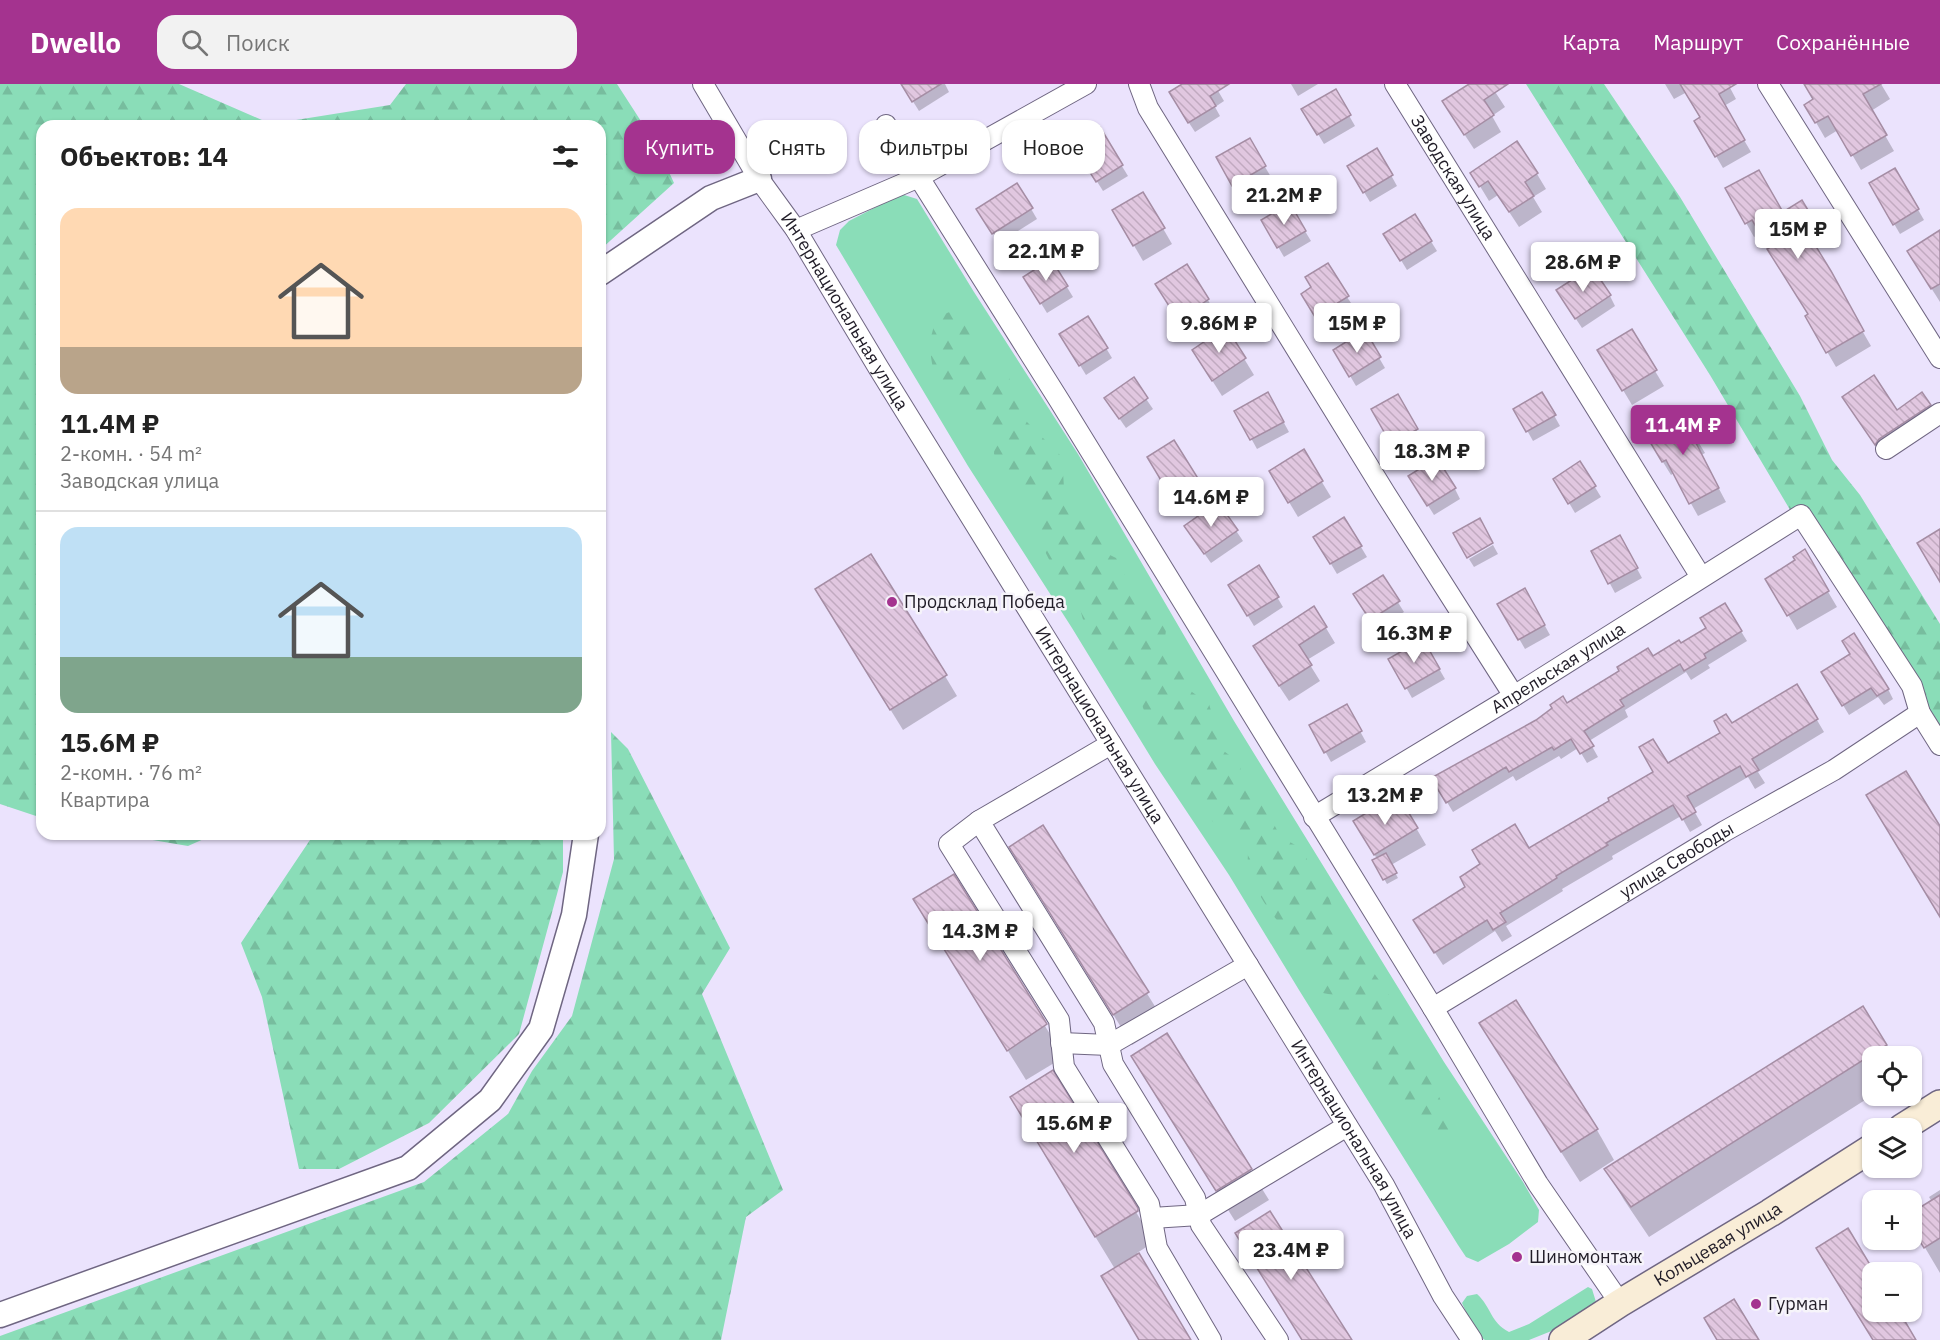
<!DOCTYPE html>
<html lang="ru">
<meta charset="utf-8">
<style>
:root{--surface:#fff;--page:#f2f2f2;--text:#222;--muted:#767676;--line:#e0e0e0;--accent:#a4338f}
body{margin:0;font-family:"IBM Plex Sans",sans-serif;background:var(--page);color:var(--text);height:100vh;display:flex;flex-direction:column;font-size:22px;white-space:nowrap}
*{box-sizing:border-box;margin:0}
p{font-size:20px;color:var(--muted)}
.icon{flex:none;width:33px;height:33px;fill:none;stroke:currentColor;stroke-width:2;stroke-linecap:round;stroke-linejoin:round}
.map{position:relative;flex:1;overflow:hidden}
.details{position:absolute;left:36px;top:36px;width:570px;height:720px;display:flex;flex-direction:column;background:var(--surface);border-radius:18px;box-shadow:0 2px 4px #0004}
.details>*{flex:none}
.banner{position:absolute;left:624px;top:36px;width:570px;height:54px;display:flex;gap:12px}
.buttons{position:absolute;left:1862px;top:962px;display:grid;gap:12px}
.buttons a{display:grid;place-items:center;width:60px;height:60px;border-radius:12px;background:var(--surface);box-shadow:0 2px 4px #0004;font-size:30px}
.price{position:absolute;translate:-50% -51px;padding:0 14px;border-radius:6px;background:#fff;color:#222;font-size:20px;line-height:39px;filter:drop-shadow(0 2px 3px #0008)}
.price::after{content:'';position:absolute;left:50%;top:36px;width:18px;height:14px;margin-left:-9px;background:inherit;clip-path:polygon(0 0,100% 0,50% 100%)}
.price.active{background:var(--accent);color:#fff}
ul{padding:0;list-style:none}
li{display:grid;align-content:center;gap:12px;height:318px;padding:0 24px}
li+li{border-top:2px solid var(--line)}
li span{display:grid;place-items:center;height:186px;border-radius:18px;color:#555}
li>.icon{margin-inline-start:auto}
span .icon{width:108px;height:108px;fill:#fffc;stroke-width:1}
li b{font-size:26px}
h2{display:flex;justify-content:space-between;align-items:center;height:72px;padding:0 24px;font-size:26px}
.pill{padding:0 21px;border-radius:18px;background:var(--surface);box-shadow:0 2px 4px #0004;font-size:21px;line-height:54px}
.pill.active{background:var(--accent);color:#fff}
header{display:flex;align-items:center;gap:36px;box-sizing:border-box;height:84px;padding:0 30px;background:var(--accent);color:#fff}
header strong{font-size:28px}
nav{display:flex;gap:33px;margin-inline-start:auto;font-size:21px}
.search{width:420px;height:54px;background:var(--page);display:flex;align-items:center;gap:15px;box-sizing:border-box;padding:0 21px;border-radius:18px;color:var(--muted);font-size:22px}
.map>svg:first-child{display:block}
</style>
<header>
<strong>Dwello</strong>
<div class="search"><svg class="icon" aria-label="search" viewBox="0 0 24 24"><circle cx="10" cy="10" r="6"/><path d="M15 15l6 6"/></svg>Поиск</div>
<nav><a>Карта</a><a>Маршрут</a><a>Сохранённые</a></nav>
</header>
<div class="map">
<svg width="1940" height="1256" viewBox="0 0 1940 1256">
<defs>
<pattern id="forest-firs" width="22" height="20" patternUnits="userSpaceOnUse" patternTransform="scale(1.5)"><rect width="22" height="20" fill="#8addb8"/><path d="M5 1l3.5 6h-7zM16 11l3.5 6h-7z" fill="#77bd9e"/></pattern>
<pattern id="building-back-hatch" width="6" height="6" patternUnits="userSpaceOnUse" patternTransform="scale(1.5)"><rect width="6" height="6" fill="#e1c7e0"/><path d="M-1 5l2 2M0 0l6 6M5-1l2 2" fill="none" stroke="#c1aac0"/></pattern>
</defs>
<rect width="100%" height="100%" fill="#ebe3fd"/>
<g fill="#8addb8">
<polygon points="901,110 917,115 974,208 1078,370 1234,637 1444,978 1523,1098 1539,1126 1538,1138 1509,1160 1478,1178 1466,1173 1458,1161 1299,906 1229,791 1155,680 1072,544 968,382 836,161 840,146 849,137"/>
<path d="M1588 1203 1592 1205 1596 1218 1554 1246 1529 1256H1485L1476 1250 1462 1219 1467 1212 1477 1210C1492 1224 1490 1238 1509 1248L1529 1240Z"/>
</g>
<g fill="url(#forest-firs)">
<polygon points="0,0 179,0 271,40 390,21 406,0 617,0 657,62 674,99 600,166 600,42 42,42 42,734 0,720"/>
<polygon points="1526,0 1604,0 1680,113 1800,312 1832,376 1860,411 1940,540 1940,648 1802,446 1710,291"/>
<path d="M952 227 960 231 970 242C970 260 978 275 989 289H1007L1027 338 1062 373 1065 419 1098 439 1104 468 1116 474 1138 518 1157 531 1166 546 1164 562 1185 576 1192 584 1187 591 1192 608 1209 620 1215 640 1225 646 1221 665 1240 679 1241 692 1261 705 1263 719 1280 752 1295 761 1307 775 1304 789 1329 814 1340 844 1362 865 1371 885 1386 906 1409 946 1402 959 1411 973 1429 990 1452 1042 1456 1057 1443 1061 1405 1021 1385 1004 1372 984 1367 955 1350 942 1336 925 1338 912 1323 909 1312 882V875C1287 848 1256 818 1248 781 1247 773 1249 764 1249 757 1234 750 1217 744 1206 731 1189 709 1188 678 1172 655 1166 647 1152 646 1148 636 1141 620 1139 614 1142 596L1117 587 1111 570 1087 550 1074 503 1057 491 1031 440 1041 427 1032 405 1006 391 994 370 995 345 976 336 949 311 934 292 929 260 934 242 942 231Z"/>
<polygon points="611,648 628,665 730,864 702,910 783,1106 746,1133 721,1256 0,1256 0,1252 424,1098 508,1030 532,987 572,932 614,775"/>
<polygon points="117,750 215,750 188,762"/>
<polygon points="314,750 563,750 563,788 519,950 429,1039 339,1085 299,1085 262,913 241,859"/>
</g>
<g fill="#0003">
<polygon points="902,0 945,0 949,8 919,27"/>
<polygon points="1185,0 1214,0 1224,17 1215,23 1220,32 1195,48 1176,19"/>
<polygon points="1291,0 1318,0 1298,12"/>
<polygon points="1471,0 1490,0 1505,23 1492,32 1501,48 1474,65 1453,33"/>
<polygon points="1665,0 1728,0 1736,15 1724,22 1751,68 1723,84 1696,38 1702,34 1687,8 1674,15"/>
<polygon points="1806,0 1881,0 1890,15 1871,27 1894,67 1861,86 1838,46 1825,54 1806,21 1815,16"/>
<polygon points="1335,7 1355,42 1324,60 1303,25"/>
<polygon points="1099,45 1128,92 1103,107 1074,61"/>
<polygon points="1249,56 1271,93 1239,111 1218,73"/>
<polygon points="1377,66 1397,102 1370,118 1349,83"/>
<polygon points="1895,86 1924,136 1900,150 1871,100"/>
<polygon points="1472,89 1537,90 1546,105 1533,113 1542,128 1519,143 1498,111 1489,117"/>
<polygon points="1017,101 1037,135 999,159 978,125"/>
<polygon points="1727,105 1782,130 1801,118 1818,147 1808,153 1871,262 1836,283 1807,233 1810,231 1771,164 1762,149 1754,153"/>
<polygon points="1143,110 1172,160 1143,177 1114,127"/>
<polygon points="1289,121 1311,157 1284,173 1263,137"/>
<polygon points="1415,132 1437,167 1407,186 1385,150"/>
<polygon points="1940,156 1940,218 1918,183"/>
<polygon points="1051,177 1073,213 1047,229 1031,203"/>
<polygon points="1187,182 1217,231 1188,250 1166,216"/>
<polygon points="1303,211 1347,213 1353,222 1322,242"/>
<polygon points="1610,212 1615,222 1582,244 1564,217"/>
<polygon points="1226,245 1254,291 1222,312 1203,282"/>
<polygon points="1631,247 1664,302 1632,321 1599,266"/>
<polygon points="1364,248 1385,284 1356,302 1335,266"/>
<polygon points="1067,260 1106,264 1112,274 1086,291"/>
<polygon points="1133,296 1153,325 1126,344 1112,324"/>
<polygon points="1268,310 1289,348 1257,365 1236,327"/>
<polygon points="1542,310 1560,342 1533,357 1515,325"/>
<polygon points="1397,312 1422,355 1398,369 1373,325"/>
<polygon points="1930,321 1935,331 1881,370 1849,323 1897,328"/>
<polygon points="1697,356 1705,369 1701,371 1726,418 1698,432 1674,389 1671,391 1653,362"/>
<polygon points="1174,358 1206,412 1181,428 1149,374"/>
<polygon points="1303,367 1331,413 1298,433 1280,403"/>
<polygon points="1580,379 1601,413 1575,429 1555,395"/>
<polygon points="1416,402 1455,405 1460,415 1434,431"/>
<polygon points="1218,420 1243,457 1211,479 1192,452"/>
<polygon points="1344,435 1367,473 1337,490 1315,453"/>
<polygon points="1620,453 1642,494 1615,509 1593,468"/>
<polygon points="1493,461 1498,470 1474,483 1469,475"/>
<polygon points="1804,467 1837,523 1797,546 1767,495 1797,477"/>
<polygon points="1259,483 1283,523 1254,542 1230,502"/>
<polygon points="1382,493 1404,528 1377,545 1361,520"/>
<polygon points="1525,506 1550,551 1525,565 1499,520"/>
<polygon points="1725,521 1747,557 1708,581 1710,584 1691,596 1686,588 1625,626 1628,633 1589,657 1598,673 1587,679 1578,664 1561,675 1559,672 1516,697 1513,692 1453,728 1433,695 1708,545"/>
<polygon points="829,526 945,592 957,612 903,646"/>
<polygon points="1326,544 1335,559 1307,576 1320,597 1289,617 1263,578"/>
<polygon points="1423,557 1445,595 1412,614 1390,575"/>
<polygon points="1823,588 1888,605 1893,615 1884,621 1878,613 1849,631"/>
<polygon points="1797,602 1824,648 1758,688 1765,699 1755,705 1748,693 1693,725 1702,741 1690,748 1681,732 1612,772 1613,775 1562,805 1563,807 1506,842 1512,852 1502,858 1495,847 1443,881 1422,849 1529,766"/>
<polygon points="1346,622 1366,658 1331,678 1311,642"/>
<polygon points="1401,718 1426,761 1391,781 1398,794 1387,800 1374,777 1377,775 1355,737 1384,728"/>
<polygon points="1043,743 1166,940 1132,961 1029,794"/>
<polygon points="953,792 1064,973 1026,996 933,846"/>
<polygon points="1862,924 1891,972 1872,972 1873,1011 1649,1153 1624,1116 1606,1085"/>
<polygon points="1166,951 1269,1116 1235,1137 1133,973"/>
<polygon points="1499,970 1597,1046 1614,1076 1580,1098"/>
<polygon points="1052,988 1154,1158 1137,1169 1189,1256 1140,1256 1115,1185 1029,1044"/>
<polygon points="1940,1106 1940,1189 1911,1140 1911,1131 1932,1118 1929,1113"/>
</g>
<g fill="url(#building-back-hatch)" stroke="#a58da4" stroke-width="1.5">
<polygon points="901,0 941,0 912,18"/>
<polygon points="1182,0 1229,0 1210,12 1216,22 1188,39 1169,8"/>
<polygon points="1469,0 1508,0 1484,16 1494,31 1464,51 1442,17"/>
<polygon points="1680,0 1736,0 1719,10 1745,56 1715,73 1694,37 1700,33"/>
<polygon points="1804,0 1881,0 1863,10 1887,51 1851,72 1828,32 1815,39 1804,21 1813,15"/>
<polygon points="1336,5 1351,31 1317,51 1301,25"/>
<polygon points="1100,43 1123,81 1096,98 1072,60"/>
<polygon points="1250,54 1266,82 1232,102 1216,73"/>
<polygon points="1517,57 1538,89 1525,98 1534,112 1509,128 1488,97 1479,103 1470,89"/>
<polygon points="1377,64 1393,91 1363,109 1347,82"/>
<polygon points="1895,84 1919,125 1893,141 1869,99"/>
<polygon points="1759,86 1783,128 1802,116 1811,131 1801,138 1831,187 1864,247 1826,269 1805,232 1808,230 1767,165 1769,164 1752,136 1745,140 1725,104"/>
<polygon points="1017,99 1033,124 992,150 976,125"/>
<polygon points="1143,108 1165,144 1133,162 1112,126"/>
<polygon points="1290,119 1306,147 1277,164 1261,136"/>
<polygon points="1415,130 1432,157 1400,177 1383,150"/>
<polygon points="1940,146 1940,200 1931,205 1907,167"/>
<polygon points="1051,175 1068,202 1040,220 1023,193"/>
<polygon points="1328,179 1349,212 1315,233 1301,210 1311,203 1305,193"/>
<polygon points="1187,180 1209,215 1178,236 1155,200"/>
<polygon points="1592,183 1611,211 1575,235 1556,206"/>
<polygon points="1088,232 1108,264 1079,282 1059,250"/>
<polygon points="1226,243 1246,274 1212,297 1192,266"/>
<polygon points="1632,245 1657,286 1622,307 1597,266"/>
<polygon points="1365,246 1381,273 1349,293 1333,266"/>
<polygon points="1874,291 1897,326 1922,308 1931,321 1879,355 1875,361 1842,313"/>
<polygon points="1134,293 1148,314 1119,335 1104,314"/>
<polygon points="1268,308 1284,338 1250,356 1234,327"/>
<polygon points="1542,308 1556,331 1526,348 1513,325"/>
<polygon points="1398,310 1418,345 1391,360 1371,325"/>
<polygon points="1680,325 1699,355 1695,357 1719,404 1689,420 1666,376 1662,378 1644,348"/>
<polygon points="1174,356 1199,396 1171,413 1147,373"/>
<polygon points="1304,365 1323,397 1288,419 1269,387"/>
<polygon points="1437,374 1456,404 1427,422 1408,392"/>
<polygon points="1580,377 1596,402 1568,420 1553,395"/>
<polygon points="1218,418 1238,446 1204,470 1184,442"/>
<polygon points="1344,433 1362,462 1330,480 1313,453"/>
<polygon points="1480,434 1493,459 1467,474 1453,449"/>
<polygon points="1940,445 1940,498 1917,459"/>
<polygon points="1620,451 1638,484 1608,500 1591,467"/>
<polygon points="1805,465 1829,507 1787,532 1765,495 1795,476 1793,473"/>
<polygon points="871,470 947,591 890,626 815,505"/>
<polygon points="1259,481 1279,513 1247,532 1228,501"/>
<polygon points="1383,491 1400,517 1370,536 1353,510"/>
<polygon points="1525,504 1545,541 1518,556 1497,520"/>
<polygon points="1725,519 1742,547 1704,570 1706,574 1684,587 1680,580 1620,616 1624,622 1584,647 1594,662 1580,670 1571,655 1554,666 1552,663 1509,688 1506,683 1446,719 1431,694 1536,636 1552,624 1550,621 1563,612 1567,619 1619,587 1617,583 1648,564 1653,572 1679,556 1681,559 1706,544 1700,534"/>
<polygon points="1314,522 1327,543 1299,561 1312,581 1279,602 1253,562"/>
<polygon points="1854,549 1889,605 1877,612 1871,604 1842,622 1821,588 1850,570 1842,557"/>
<polygon points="1423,555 1440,585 1405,605 1388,575"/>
<polygon points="1797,600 1818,635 1752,675 1759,686 1746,693 1740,682 1687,712 1696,728 1682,736 1673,721 1606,759 1608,761 1556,792 1557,794 1500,829 1506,838 1493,846 1487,836 1434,869 1413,836 1465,803 1460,793 1480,780 1472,766 1515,740 1529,764 1609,717 1608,714 1653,688 1639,663 1653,655 1668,679 1720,649 1714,637 1726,630 1732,639"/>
<polygon points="1347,620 1362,647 1324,669 1309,641"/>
<polygon points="1906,687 1940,742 1940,833 1866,711"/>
<polygon points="1401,716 1418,744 1374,771 1353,737 1381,720 1385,726"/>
<polygon points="1043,741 1149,908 1113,931 1009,763"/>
<polygon points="1386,769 1397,789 1383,796 1372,776"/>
<polygon points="954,790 1047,940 1007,967 913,815"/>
<polygon points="1516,916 1598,1045 1561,1068 1479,939"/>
<polygon points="1863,922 1887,961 1631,1123 1604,1085"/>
<polygon points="1167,949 1252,1085 1216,1107 1131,972"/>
<polygon points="1053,986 1138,1124 1138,1127 1095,1153 1010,1013"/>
<polygon points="1940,1111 1940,1154 1924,1164 1911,1143 1911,1129"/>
<polygon points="1270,1127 1352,1256 1302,1256 1235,1149"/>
<polygon points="1848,1144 1872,1184 1872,1227 1899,1227 1916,1256 1873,1256 1816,1164"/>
<polygon points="1139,1169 1191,1256 1139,1256 1101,1192"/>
<polygon points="1734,1215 1759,1256 1717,1256 1704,1234"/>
</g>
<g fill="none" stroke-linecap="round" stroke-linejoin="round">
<defs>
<g id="minor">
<path id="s1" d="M703 0 759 95 796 146 878 283 1384 1101 1443 1212 1472 1256"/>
<polyline points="1139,0 1148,24 1385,409 1514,612"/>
<path id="s2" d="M1395 0 1701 493"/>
<polyline points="1768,0 1940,274"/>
<polyline points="886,41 1059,316 1433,924 1538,1100 1620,1219"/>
<polyline points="796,146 919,93 1086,0"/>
<polyline points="1886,365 1940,329"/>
<polyline points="1111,660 979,737 1104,939 1113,980 1195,1114 1201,1141 1278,1256"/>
<path id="s3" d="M1314 733 1514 612 1801 431 1912 602 1920 629 1940 661"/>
<polyline points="979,737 949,760 1059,936 1064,983 1149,1120 1157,1164 1211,1256"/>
<path id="s4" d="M1433 924 1725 747 1834 686 1920 629"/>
<polyline points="1061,959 1109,961 1248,881"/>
<polyline points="1152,1134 1199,1131 1347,1042"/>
</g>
<g id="tertiary">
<polyline points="600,189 711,114 759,95"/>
<polyline points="0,1231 408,1084 490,1016 541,945 574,831 586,750"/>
</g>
<g id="secondary">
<polyline points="1902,1044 1940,1020"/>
<path id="s5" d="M1563 1256 1620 1219 1770 1129 1872 1064"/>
</g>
</defs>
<use href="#minor" stroke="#6f6682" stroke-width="22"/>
<use href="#tertiary" stroke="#6f6682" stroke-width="27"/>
<use href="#secondary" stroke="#6f6682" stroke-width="30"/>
<use href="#minor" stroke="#fff" stroke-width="20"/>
<use href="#tertiary" stroke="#fff" stroke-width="24"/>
<use href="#secondary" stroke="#f9edd7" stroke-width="27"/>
</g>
<g fill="#a4338f" stroke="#f6f4fa" stroke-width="2">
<circle cx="892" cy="518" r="6"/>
<circle cx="1517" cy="1173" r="6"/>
<circle cx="1756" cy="1220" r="6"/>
</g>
<g text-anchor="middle" stroke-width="5" stroke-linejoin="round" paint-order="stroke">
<g font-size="18" fill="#211d28" stroke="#f6f4fa">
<text dy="6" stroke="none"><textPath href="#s2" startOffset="110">Заводская улица</textPath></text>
<text dy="6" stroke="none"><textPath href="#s1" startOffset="268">Интернациональная улица</textPath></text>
<text dy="6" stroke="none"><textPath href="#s3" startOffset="286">Апрельская улица</textPath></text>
<text dy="6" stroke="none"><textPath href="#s1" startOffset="754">Интернациональная улица</textPath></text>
<text dy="6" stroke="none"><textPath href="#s4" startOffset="285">улица Свободы</textPath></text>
<text dy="6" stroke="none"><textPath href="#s1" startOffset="1240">Интернациональная улица</textPath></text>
<text dy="6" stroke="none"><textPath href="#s5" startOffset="182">Кольцевая улица</textPath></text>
</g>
<g font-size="18" fill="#211d28" stroke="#f6f4fa" text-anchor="start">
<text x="904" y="524">Продсклад Победа</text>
<text x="1529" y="1179">Шиномонтаж</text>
<text x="1768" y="1226">Гурман</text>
</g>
</g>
</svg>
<div class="buttons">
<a><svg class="icon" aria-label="locate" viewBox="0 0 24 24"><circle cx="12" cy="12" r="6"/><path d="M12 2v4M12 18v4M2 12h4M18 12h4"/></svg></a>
<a><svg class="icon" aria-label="layers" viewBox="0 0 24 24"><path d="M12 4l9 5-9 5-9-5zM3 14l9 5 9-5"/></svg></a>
<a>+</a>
<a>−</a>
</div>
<b class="price" style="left:1284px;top:142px">21.2M ₽</b>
<b class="price" style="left:1798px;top:176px">15M ₽</b>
<b class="price" style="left:1046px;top:198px">22.1M ₽</b>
<b class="price" style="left:1583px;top:209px">28.6M ₽</b>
<b class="price" style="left:1219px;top:270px">9.86M ₽</b>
<b class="price" style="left:1357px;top:270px">15M ₽</b>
<b class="price active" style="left:1683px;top:372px">11.4M ₽</b>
<b class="price" style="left:1432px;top:398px">18.3M ₽</b>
<b class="price" style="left:1211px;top:444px">14.6M ₽</b>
<b class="price" style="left:1414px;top:580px">16.3M ₽</b>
<b class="price" style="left:1385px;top:742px">13.2M ₽</b>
<b class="price" style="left:980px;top:878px">14.3M ₽</b>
<b class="price" style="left:1074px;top:1070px">15.6M ₽</b>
<b class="price" style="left:1291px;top:1197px">23.4M ₽</b>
<div class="banner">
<a class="pill active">Купить</a>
<a class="pill">Снять</a>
<a class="pill">Фильтры</a>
<a class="pill">Новое</a>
</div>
<section class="details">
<h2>Объектов: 14<svg class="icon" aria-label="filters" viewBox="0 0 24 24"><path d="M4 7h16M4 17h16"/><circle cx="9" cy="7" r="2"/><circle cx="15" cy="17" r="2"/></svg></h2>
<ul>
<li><span style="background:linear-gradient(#ffd9b3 75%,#b9a48a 0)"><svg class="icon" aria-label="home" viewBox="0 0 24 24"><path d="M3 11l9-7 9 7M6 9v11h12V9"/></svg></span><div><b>11.4M ₽</b><p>2-комн. · 54 m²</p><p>Заводская улица</p></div></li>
<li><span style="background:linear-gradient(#bfe0f5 70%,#7fa58c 0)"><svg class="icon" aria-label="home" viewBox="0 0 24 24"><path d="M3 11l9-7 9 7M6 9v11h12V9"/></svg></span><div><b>15.6M ₽</b><p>2-комн. · 76 m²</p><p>Квартира</p></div></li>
</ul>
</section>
</div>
